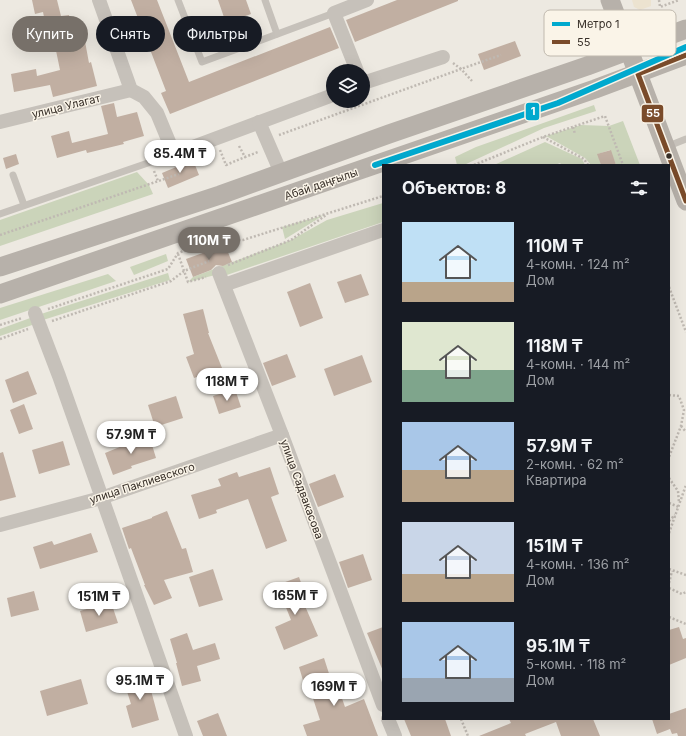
<!DOCTYPE html>
<html lang="ru">
<meta charset="utf-8">
<style>
:root{--surface:#171b24;--page:#242831;--text:#f1f3f6;--muted:#9ea1a6;--accent:#777069}
body{margin:0;font-family:Inter,sans-serif;background:var(--page);color:var(--text);height:100vh;display:flex;flex-direction:column;font-size:15px;white-space:nowrap}
*{box-sizing:border-box;margin:0}
p{font-size:13px;color:var(--muted)}
.icon{flex:none;width:22px;height:22px;fill:none;stroke:currentColor;stroke-width:2;stroke-linecap:round;stroke-linejoin:round}
.map{position:relative;flex:1;overflow:hidden}
.drawer{position:absolute;left:382px;top:164px;width:288px;height:556px;display:flex;flex-direction:column;background:var(--surface);border-radius:0px;box-shadow:0 4px 16px #0002}
.drawer>*{flex:none}
.top-card{position:absolute;left:12px;top:16px;width:310px;height:36px;display:flex;gap:8px}
.tools{position:absolute;left:326px;top:64px;display:grid;gap:8px}
.tools a{display:grid;place-items:center;width:44px;height:44px;border-radius:50%;background:var(--surface);box-shadow:0 4px 16px #0002;font-size:20px}
.price{position:absolute;translate:-50% -34px;padding:0 9px;border-radius:14px;background:#fff;color:#222;font-size:13px;line-height:26px;filter:drop-shadow(0 1px 2px #0008)}
.price::after{content:'';position:absolute;left:50%;top:24px;width:12px;height:9px;margin-left:-6px;background:inherit;clip-path:polygon(0 0,100% 0,50% 100%)}
.price.current{background:var(--accent);color:#fff}
ul{padding:0;list-style:none}
li{display:flex;align-items:center;gap:12px;height:100px;padding:0 20px}
li span{display:grid;place-items:center;flex:none;width:112px;height:80px;border-radius:0px;color:#555}
li>.icon{margin-inline-start:auto}
span .icon{width:48px;height:48px;fill:#fffc;stroke-width:1}
li b{font-size:17px}
h2{display:flex;justify-content:space-between;align-items:center;height:48px;padding:0 20px;font-size:17px}
.tag{padding:0 14px;border-radius:18px;background:var(--surface);box-shadow:0 4px 16px #0002;font-size:14px;line-height:36px}
.tag.current{background:var(--accent);color:#fff}
.map>svg:first-child{display:block}
</style>
<div class="map">
<svg width="686" height="736" viewBox="0 0 686 736">
<rect width="100%" height="100%" fill="#ede9e1"/>
<g fill="#cbd4ba">
<polygon points="594,105 596,111 544,128 464,165 457,165 455,157 476,147"/>
<polygon points="623,121 640,165 616,165 610,150 598,154 601,165 591,165 585,158 546,136 581,125 609,126"/>
<polygon points="545,142 582,159 585,165 562,165 560,163 555,165 494,165"/>
<polygon points="137,172 149,185 153,194 0,246 0,220"/>
<polygon points="383,203 383,222 221,277 219,274 188,282 193,277 291,240 327,220"/>
<polygon points="324,215 285,239 282,227"/>
<polygon points="166,254 168,261 134,275 130,267"/>
<polygon points="168,273 170,280 43,320 41,314"/>
<polygon points="108,274 116,281 0,320 0,308"/>
<polygon points="33,317 35,324 0,336 0,329"/>
</g>
<polygon fill="#ece3d0" points="632,0 651,0 651,6 640,10 634,7"/>
<g fill="#c1afa2">
<polygon points="32,0 57,0 61,16 69,15 74,39 84,36 89,63 91,62 97,86 53,97 50,85 14,92 11,74 36,69 37,76 60,70 53,36 48,37 43,12 35,14"/>
<polygon points="131,0 157,0 189,82 330,27 339,48 170,114 161,93 166,91"/>
<polygon points="218,0 246,0 251,14 226,23"/>
<polygon points="397,0 458,0 458,1 355,42 346,20"/>
<polygon points="515,41 521,56 484,70 478,54"/>
<polygon points="114,103 117,117 137,112 144,136 123,142 124,144 87,153 86,150 57,158 51,136 69,131 72,143 108,134 101,106"/>
<polygon points="611,150 616,165 601,165 597,154"/>
<polygon points="16,154 19,164 6,169 3,158"/>
<polygon points="193,160 199,175 168,188 162,173"/>
<polygon points="225,245 232,262 223,266 216,265 211,270 193,277 186,259"/>
<polygon points="361,274 369,295 345,303 337,282"/>
<polygon points="310,283 323,318 300,327 287,292"/>
<polygon points="203,309 209,333 208,333 222,368 194,378 186,357 194,354 183,314"/>
<polygon points="287,354 296,377 272,386 263,363"/>
<polygon points="362,355 372,382 334,396 324,369"/>
<polygon points="28,371 37,394 13,403 5,380"/>
<polygon points="235,389 241,407 219,414 213,396"/>
<polygon points="176,396 183,418 155,427 148,405"/>
<polygon points="24,404 33,429 19,434 10,410"/>
<polygon points="149,435 156,458 131,466 132,468 113,475 105,453 132,442 131,440"/>
<polygon points="63,441 70,465 39,474 32,450"/>
<polygon points="3,452 16,497 0,501 0,453"/>
<polygon points="270,467 279,494 271,497 287,541 266,549 248,499 216,510 217,513 199,519 191,495 221,486 218,479 237,472 239,477"/>
<polygon points="335,474 344,497 318,507 309,484"/>
<polygon points="167,511 182,549 186,548 193,572 164,580 172,598 154,605 144,585 145,585 131,548 129,549 122,528 152,518 152,517"/>
<polygon points="91,533 98,552 40,569 33,547 52,541 54,545"/>
<polygon points="363,554 372,580 348,588 339,562"/>
<polygon points="213,569 223,600 199,607 189,577"/>
<polygon points="299,577 309,605 305,606 318,636 284,650 275,627 291,620 277,585"/>
<polygon points="34,591 39,610 11,617 7,598"/>
<polygon points="111,602 118,623 86,632 80,611"/>
<polygon points="383,627 383,671 367,633"/>
<polygon points="679,627 683,639 686,638 686,658 669,665 669,630"/>
<polygon points="187,633 193,650 215,643 220,659 197,666 201,681 182,686 176,663 177,663 170,639"/>
<polygon points="324,658 333,686 337,684 345,707 364,699 378,736 307,736 303,725 320,720 309,686 305,687 299,667"/>
<polygon points="146,672 159,720 132,728 126,706 131,704 123,679"/>
<polygon points="81,679 88,704 47,716 40,691"/>
<polygon points="686,708 686,736 678,736 677,733 672,734 670,729 657,734 652,719 669,719 669,714"/>
<polygon points="218,713 227,736 203,736 197,721"/>
<polygon points="404,719 445,719 451,736 411,736"/>
<polygon points="509,719 593,719 600,736 561,736 556,722 525,734 526,736 479,736 511,723"/>
</g>
<g fill="none" stroke-linecap="round" stroke-linejoin="round">
<g stroke="#bfb9b2" stroke-width="2.5" stroke-dasharray="2 2" stroke-linecap="butt">
<polyline points="659,0 660,7 679,0"/>
<polyline points="453,63 461,69 501,55"/>
<polyline points="573,127 575,134"/>
<polyline points="279,135 461,69 472,81"/>
<polyline points="543,137 584,159 588,165"/>
<polyline points="239,146 245,157 258,152"/>
<polyline points="220,150 226,165 245,157"/>
<polyline points="474,165 543,137 605,116 623,165"/>
<polyline points="154,171 158,181"/>
<polyline points="0,235 179,174"/>
<polyline points="178,254 188,282 206,277"/>
<polyline points="228,265 291,240 326,215"/>
<polyline points="669,287 686,332"/>
<polyline points="48,309 168,269 178,253 215,240 243,240 383,196"/>
<polyline points="52,321 171,281 184,271 209,261"/>
<polyline points="0,325 22,318"/>
<polyline points="0,339 28,329"/>
<polyline points="669,395 679,396 684,410 681,426 669,457"/>
<polyline points="681,426 686,432"/>
<polyline points="669,478 678,491 679,503"/>
<polyline points="669,503 679,507"/>
<polyline points="669,521 675,515"/>
<polyline points="669,533 686,485"/>
<polyline points="669,569 686,575"/>
<polyline points="669,583 672,571"/>
<polyline points="669,588 682,594 686,592"/>
<polyline points="669,617 686,624"/>
<polyline points="461,719 468,736"/>
</g>
<g stroke="#c6c1ba" stroke-width="7">
<polyline points="178,0 202,62 334,13"/>
<polyline points="265,0 277,34"/>
<polyline points="666,147 686,139"/>
<polyline points="13,175 24,205"/>
<polyline points="0,214 174,154"/>
</g>
<g stroke="#c6c1ba" stroke-width="14">
<polyline points="99,0 131,90 144,97 157,113 174,154 333,95"/>
<polyline points="357,71 334,13 367,0"/>
<polyline points="363,83 443,57"/>
<polyline points="0,122 131,90"/>
<polyline points="259,122 281,173"/>
<polyline points="219,273 282,435 383,705"/>
<polyline points="224,285 383,230"/>
<polyline points="35,313 59,376 186,736"/>
<polyline points="0,525 101,498 282,435"/>
<polyline points="388,719 395,736"/>
</g>
<g stroke="#b7b1aa" stroke-width="19">
<polyline points="610,0 686,201"/>
<polyline points="0,267 220,195 389,134 587,66 686,29"/>
<polyline points="0,294 595,89 686,55"/>
</g>
<defs>
<polyline id="bus-1" points="686,55 638,74 686,201"/>
</defs>
<use href="#bus-1" stroke="#faf4e8" stroke-width="8"/>
<use href="#bus-1" stroke="#7a4b2a" stroke-width="5"/>
<defs>
<polyline id="metro-1" points="375,165 558,103 686,47"/>
</defs>
<use href="#metro-1" stroke="#faf4e8" stroke-width="9"/>
<use href="#metro-1" stroke="#00a9ce" stroke-width="6"/>
</g>
<circle fill="#372f28" stroke="#faf4e8" stroke-width="1.5" cx="669" cy="156" r="3.5"/>
<g text-anchor="middle" stroke-width="3" stroke-linejoin="round" paint-order="stroke">
<g font-size="11" fill="#372f28" stroke="#faf4e8">
<text transform="translate(66 106) rotate(-14)" y="4">улица Улагат</text>
<text transform="translate(321 184) rotate(-19)" y="4">Абай даңғылы</text>
<text transform="translate(142 483) rotate(-18)" y="4">улица Паклиевского</text>
<text transform="translate(302 489) rotate(70)" y="4">улица Садвакасова</text>
</g>
</g>
<rect x="544" y="10" width="132" height="46" rx="6" fill="#faf4e8" stroke="#c0b9ae" stroke-width="1"/>
<rect x="552" y="22" width="18" height="4" fill="#00a9ce"/>
<rect x="552" y="40" width="18" height="4" fill="#7a4b2a"/>
<g font-size="11" fill="#372f28">
<text x="577" y="28">Метро 1</text>
<text x="577" y="46">55</text>
</g>
<g stroke="#faf4e8" stroke-width="1.5">
<rect x="525" y="102" width="15" height="19" rx="4" fill="#00a9ce"/>
<rect x="641" y="104" width="23" height="19" rx="4" fill="#7a4b2a"/>
</g>
<g font-size="11" text-anchor="middle" font-weight="bold" fill="#fff">
<text x="533" y="115">1</text>
<text x="653" y="117">55</text>
</g>
</svg>
<div class="tools">
<a><svg class="icon" aria-label="layers" viewBox="0 0 24 24"><path d="M12 4l9 5-9 5-9-5zM3 14l9 5 9-5"/></svg></a>
</div>
<b class="price" style="left:180px;top:174px">85.4M ₸</b>
<b class="price current" style="left:209px;top:261px">110M ₸</b>
<b class="price" style="left:227px;top:402px">118M ₸</b>
<b class="price" style="left:131px;top:455px">57.9M ₸</b>
<b class="price" style="left:295px;top:616px">165M ₸</b>
<b class="price" style="left:99px;top:617px">151M ₸</b>
<b class="price" style="left:140px;top:701px">95.1M ₸</b>
<b class="price" style="left:334px;top:707px">169M ₸</b>
<div class="top-card">
<a class="tag current">Купить</a>
<a class="tag">Снять</a>
<a class="tag">Фильтры</a>
</div>
<section class="drawer">
<h2>Объектов: 8<svg class="icon" aria-label="filters" viewBox="0 0 24 24"><path d="M4 7h16M4 17h16"/><circle cx="9" cy="7" r="2"/><circle cx="15" cy="17" r="2"/></svg></h2>
<ul>
<li><span style="background:linear-gradient(#bfe0f5 75%,#b9a48a 0)"><svg class="icon" aria-label="home" viewBox="0 0 24 24"><path d="M3 11l9-7 9 7M6 9v11h12V9"/></svg></span><div><b>110M ₸</b><p>4-комн. · 124 m²</p><p>Дом</p></div></li>
<li><span style="background:linear-gradient(#dfe7d0 60%,#7fa58c 0)"><svg class="icon" aria-label="home" viewBox="0 0 24 24"><path d="M3 11l9-7 9 7M6 9v11h12V9"/></svg></span><div><b>118M ₸</b><p>4-комн. · 144 m²</p><p>Дом</p></div></li>
<li><span style="background:linear-gradient(#a9c7e8 60%,#b9a48a 0)"><svg class="icon" aria-label="home" viewBox="0 0 24 24"><path d="M3 11l9-7 9 7M6 9v11h12V9"/></svg></span><div><b>57.9M ₸</b><p>2-комн. · 62 m²</p><p>Квартира</p></div></li>
<li><span style="background:linear-gradient(#c9d6e8 65%,#b9a48a 0)"><svg class="icon" aria-label="home" viewBox="0 0 24 24"><path d="M3 11l9-7 9 7M6 9v11h12V9"/></svg></span><div><b>151M ₸</b><p>4-комн. · 136 m²</p><p>Дом</p></div></li>
<li><span style="background:linear-gradient(#a9c7e8 70%,#9aa5b1 0)"><svg class="icon" aria-label="home" viewBox="0 0 24 24"><path d="M3 11l9-7 9 7M6 9v11h12V9"/></svg></span><div><b>95.1M ₸</b><p>5-комн. · 118 m²</p><p>Дом</p></div></li>
</ul>
</section>
</div>
